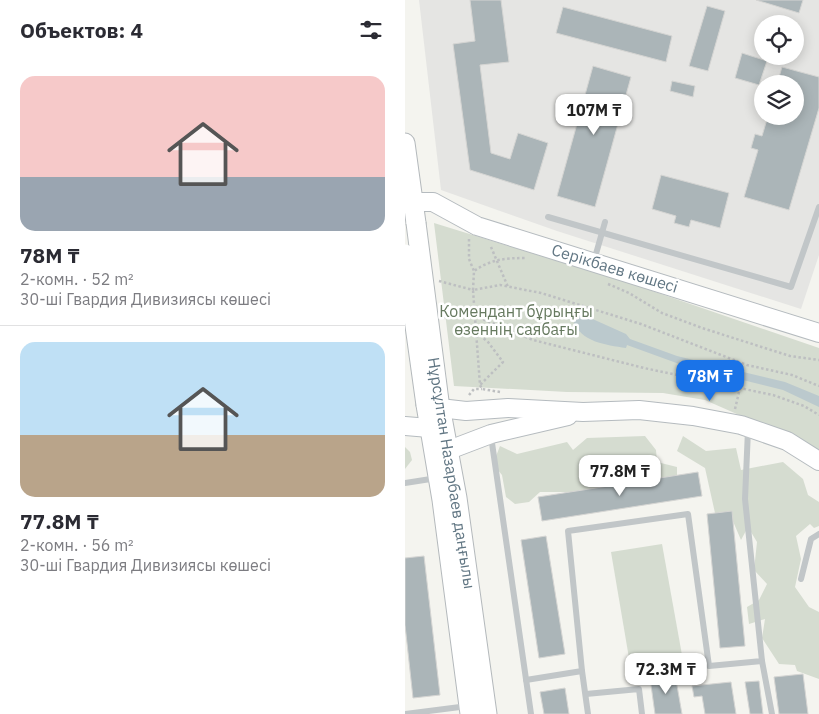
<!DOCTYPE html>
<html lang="ru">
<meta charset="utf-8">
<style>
:root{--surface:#fff;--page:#f2f2f3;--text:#2b2b33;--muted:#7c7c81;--line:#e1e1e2;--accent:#1a73e8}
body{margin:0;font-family:"IBM Plex Sans",sans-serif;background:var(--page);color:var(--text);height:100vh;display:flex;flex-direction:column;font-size:19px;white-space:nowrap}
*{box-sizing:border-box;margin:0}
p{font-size:16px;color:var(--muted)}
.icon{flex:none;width:28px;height:28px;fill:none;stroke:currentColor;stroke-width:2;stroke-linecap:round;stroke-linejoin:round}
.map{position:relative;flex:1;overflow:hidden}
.side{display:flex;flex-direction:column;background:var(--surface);width:405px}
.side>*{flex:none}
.tools{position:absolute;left:349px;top:15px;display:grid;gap:10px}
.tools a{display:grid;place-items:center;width:50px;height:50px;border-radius:50%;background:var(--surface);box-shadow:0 2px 12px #0003;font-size:25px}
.price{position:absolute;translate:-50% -42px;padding:0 11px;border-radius:10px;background:#fff;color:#222;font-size:16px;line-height:32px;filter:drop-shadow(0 1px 2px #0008)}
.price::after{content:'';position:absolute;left:50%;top:30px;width:15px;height:11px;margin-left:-8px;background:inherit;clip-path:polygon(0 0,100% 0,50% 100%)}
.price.selected{background:var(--accent);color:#fff}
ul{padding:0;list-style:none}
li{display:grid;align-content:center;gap:10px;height:265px;padding:0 20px}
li+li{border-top:1px solid var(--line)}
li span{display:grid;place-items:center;height:155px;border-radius:15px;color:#555}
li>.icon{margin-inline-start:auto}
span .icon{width:90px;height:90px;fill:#fffc;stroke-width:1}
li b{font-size:21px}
h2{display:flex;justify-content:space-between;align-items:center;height:60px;padding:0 20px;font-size:21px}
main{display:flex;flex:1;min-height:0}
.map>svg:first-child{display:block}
</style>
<main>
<section class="side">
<h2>Объектов: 4<svg class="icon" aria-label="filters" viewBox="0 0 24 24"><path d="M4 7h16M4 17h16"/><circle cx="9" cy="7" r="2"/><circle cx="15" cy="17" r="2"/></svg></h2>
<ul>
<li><span style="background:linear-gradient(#f6c9c9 65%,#9aa5b1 0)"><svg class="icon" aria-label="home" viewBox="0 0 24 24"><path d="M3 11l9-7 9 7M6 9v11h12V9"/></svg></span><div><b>78M ₸</b><p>2-комн. · 52 m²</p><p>30-ші Гвардия Дивизиясы көшесі</p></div></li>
<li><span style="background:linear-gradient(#bfe0f5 60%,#b9a48a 0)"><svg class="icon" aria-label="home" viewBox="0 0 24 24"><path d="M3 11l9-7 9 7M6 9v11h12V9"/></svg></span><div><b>77.8M ₸</b><p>2-комн. · 56 m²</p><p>30-ші Гвардия Дивизиясы көшесі</p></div></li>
</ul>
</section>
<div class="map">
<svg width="414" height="714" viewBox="0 0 414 714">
<rect width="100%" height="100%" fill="#f4f4ef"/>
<path fill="#e5e5e3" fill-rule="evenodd" d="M14 0H414V255L396 309 152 231 36 190ZM358 24H390V56H358ZM358 84H390V116H358Z"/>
<g fill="#d5dcd0">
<polygon points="29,223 227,284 414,348 414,450 300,400 258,393 162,392 49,386"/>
<polygon points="240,436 251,450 252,462 272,467 272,477 210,491 201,485 192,492 135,492 124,502 110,504 101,497 97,475 88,464 95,446 112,454 162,442 168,450 182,438"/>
<polygon points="278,436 301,451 331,448 336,470 378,462 398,479 403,495 414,502 414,526 409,528 405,524 391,536 396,559 390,587 404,607 414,612 414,679 392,671 390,665 374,664 357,638 360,619 344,624 342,607 354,600 362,584 349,570 352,542 343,527 336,540 324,512 310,513 300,468 272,451"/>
<polygon points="0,447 5,452 7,460 0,469"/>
<polygon points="257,544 277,655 225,664 206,552"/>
</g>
<path fill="#bbc9cd" d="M172 312 221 334 225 339 272 356 380 382 414 396V407L378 390 277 365 222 345 221 348C201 345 175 342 168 320Z"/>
<g fill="#abb5b8" stroke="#d5d5d3">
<polygon points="65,0 96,0 104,62 75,65 86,153 105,159 113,133 143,143 129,190 65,170 48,44 70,41"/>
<polygon points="351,0 398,0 394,13"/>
<polygon points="302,6 320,11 303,71 284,66"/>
<polygon points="158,7 267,36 261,62 151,33"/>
<polygon points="337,53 362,61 354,85 330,78"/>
<polygon points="188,66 226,77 190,207 152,196"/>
<polygon points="377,67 414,77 414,108 384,210 339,197 353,150 346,148 350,134 357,136 363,116 390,116 390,84 372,84"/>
<polygon points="267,81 290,86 288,97 265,91"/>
<polygon points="256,175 324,193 315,228 286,220 284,227 269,223 271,216 247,209"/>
<polygon points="293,472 297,496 137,521 133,497"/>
<polygon points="327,511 340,646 315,648 302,514"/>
<polygon points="141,536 160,654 134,658 116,540"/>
<polygon points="19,556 35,695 8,698 0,625 0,558"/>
<polygon points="270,674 277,714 250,714 245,678"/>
<polygon points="398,674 403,714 374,714 369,677"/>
<polygon points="354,681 358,714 345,714 340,682"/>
<polygon points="326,682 331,714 300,714 297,696 289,697 287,686"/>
<polygon points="160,688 164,714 139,714 135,692"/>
</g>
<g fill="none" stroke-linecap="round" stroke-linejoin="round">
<defs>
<g id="secondary">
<polyline points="8,202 28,202 72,226 414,333"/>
<polyline points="35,408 61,411 103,408 178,412 234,410 288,416 336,425 382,441 414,461"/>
<polyline points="0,426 24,428"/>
<polyline points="44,450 86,434 163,416"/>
</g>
<g id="primary">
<polyline points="0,143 11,223"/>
<polyline points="34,401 52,498 82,714"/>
<polyline points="21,405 37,500 65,714"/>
</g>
</defs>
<use href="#secondary" stroke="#b5bbbf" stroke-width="20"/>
<use href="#primary" stroke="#b4b9bc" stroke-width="21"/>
<g stroke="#bdbfc1" stroke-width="2.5" stroke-dasharray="2.5 2.5" stroke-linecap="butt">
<polyline points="64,239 64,259 69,271"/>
<polyline points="86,247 103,287"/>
<path d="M34 281 68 290 69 271C86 259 101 258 122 258"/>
<polyline points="203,284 224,293 257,313 297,328 385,356 414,360"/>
<polyline points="39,317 70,316 128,340 239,368 368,395 399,406 414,415"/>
<polyline points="71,332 83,342 98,362 75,385"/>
<polyline points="95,392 77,389 75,385 68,290 95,285 136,293 236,324 342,365 387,375 414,386"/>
<polyline points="64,395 69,389 77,389"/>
<polyline points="330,409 335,388"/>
</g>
<g stroke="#c1c6c8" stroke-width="6">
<polyline points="143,217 386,287 414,207"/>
<polyline points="189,261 200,222"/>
<polyline points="86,436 126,714"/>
<polyline points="0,483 32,478"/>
<polyline points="396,579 406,539 414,534"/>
<polyline points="357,661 367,714"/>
<polyline points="177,671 183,714"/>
<polyline points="121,680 177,671 163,531 283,514 304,666 357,661 340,499 343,430"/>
<polyline points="181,694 234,689 237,714"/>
<polyline points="0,714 63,706"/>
</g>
<use href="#secondary" stroke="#fff" stroke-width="18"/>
<use href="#primary" stroke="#fff" stroke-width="19"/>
<defs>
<g id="primary-bridge">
<polyline points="11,223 34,401"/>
<polyline points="0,254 21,405"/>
</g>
</defs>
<use href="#primary-bridge" stroke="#b4b9bc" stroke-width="21" stroke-linecap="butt"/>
<use href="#primary-bridge" stroke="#fff" stroke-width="19"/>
</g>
<g text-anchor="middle" stroke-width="5" stroke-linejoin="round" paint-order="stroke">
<g font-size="16" fill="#617683" stroke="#fff">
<text transform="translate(210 268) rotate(17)" y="6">Серікбаев көшесі</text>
<text transform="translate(47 473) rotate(81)" y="6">Нұрсұлтан Назарбаев даңғылы</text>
</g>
<g font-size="16" fill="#677a60" stroke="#fff">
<text x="111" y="317">Комендант бұрыңғы<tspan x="111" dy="18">өзеннің саябағы</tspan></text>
</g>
</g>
</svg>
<div class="tools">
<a><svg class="icon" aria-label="locate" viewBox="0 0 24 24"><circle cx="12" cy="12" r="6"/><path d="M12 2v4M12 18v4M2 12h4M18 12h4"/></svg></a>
<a><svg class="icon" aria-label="layers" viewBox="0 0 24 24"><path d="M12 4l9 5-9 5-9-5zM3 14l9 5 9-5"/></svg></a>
</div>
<b class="price" style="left:189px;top:136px">107M ₸</b>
<b class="price selected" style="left:305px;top:402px">78M ₸</b>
<b class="price" style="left:215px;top:497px">77.8M ₸</b>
<b class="price" style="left:261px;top:695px">72.3M ₸</b>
</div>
</main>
